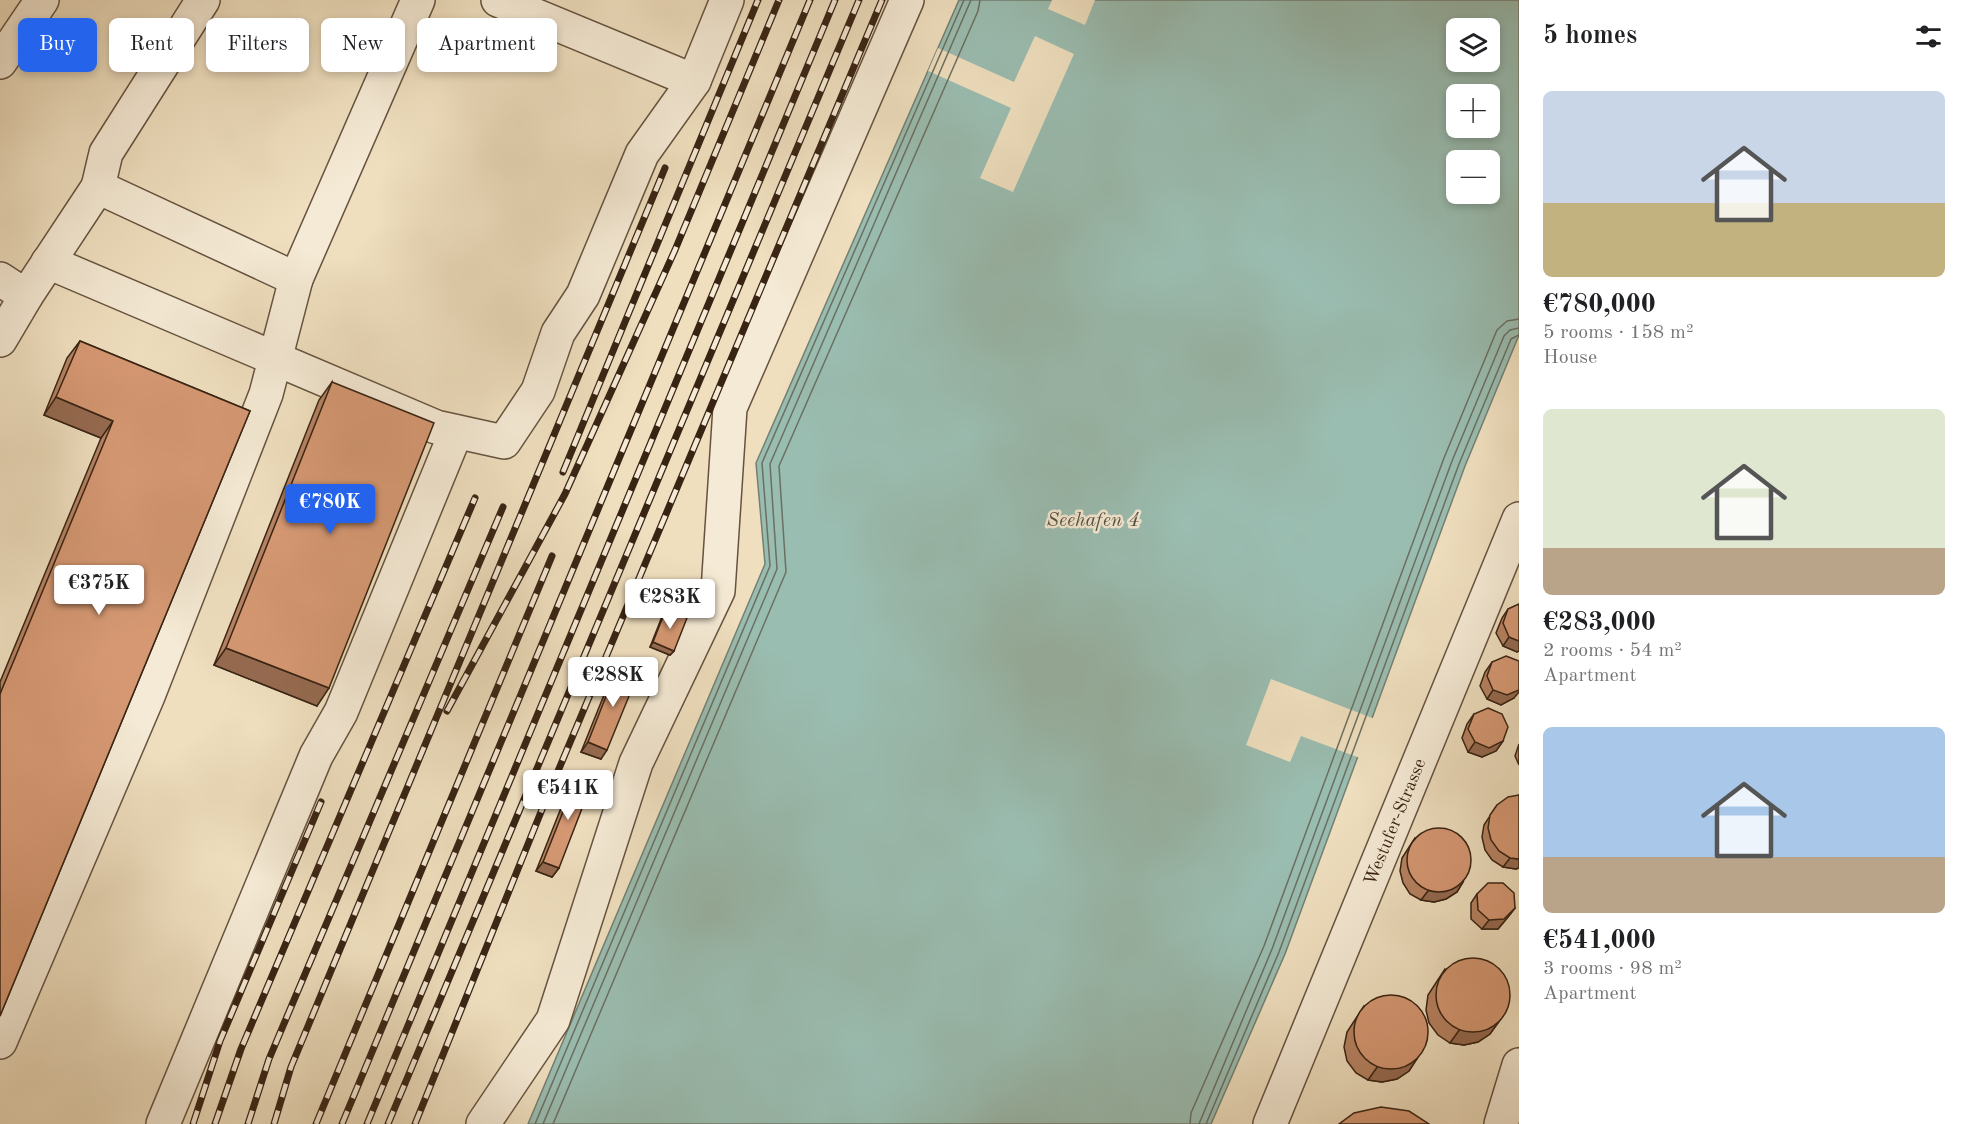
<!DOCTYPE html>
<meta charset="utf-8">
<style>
:root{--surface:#fff;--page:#f6f6f6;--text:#202124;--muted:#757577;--accent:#2563eb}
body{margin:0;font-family:"Old Standard TT",serif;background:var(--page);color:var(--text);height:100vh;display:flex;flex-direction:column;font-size:22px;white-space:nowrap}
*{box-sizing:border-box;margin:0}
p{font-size:20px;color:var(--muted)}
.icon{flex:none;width:33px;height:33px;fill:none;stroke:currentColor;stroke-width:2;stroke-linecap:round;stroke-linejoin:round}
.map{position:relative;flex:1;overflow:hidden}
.sheet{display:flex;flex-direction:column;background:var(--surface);width:450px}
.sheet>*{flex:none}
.top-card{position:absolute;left:18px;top:18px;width:570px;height:54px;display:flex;gap:12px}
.fabs{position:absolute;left:1446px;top:18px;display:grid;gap:12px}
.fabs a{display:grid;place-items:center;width:54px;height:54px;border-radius:9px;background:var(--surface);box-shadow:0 3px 9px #0003;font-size:30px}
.price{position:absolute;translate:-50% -51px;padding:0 14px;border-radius:6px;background:#fff;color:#222;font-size:20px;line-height:39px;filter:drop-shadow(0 2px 3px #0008)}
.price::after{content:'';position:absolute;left:50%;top:36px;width:18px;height:14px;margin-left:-9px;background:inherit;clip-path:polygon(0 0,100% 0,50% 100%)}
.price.active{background:var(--accent);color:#fff}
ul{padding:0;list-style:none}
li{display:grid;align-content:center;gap:12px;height:318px;padding:0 24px}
li span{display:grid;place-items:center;height:186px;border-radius:9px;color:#555}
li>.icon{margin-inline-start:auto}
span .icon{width:108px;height:108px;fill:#fffc;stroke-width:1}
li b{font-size:26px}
h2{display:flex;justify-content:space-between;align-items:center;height:72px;padding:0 24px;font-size:26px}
.chip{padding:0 21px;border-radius:9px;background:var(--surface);box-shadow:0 3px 9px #0003;font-size:21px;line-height:54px}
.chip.active{background:var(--accent);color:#fff}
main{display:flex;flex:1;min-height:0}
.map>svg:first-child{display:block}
</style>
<main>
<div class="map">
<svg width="1519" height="1124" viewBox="0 0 1519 1124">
<rect width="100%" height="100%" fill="#efdfbf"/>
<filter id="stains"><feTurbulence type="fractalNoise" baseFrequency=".00333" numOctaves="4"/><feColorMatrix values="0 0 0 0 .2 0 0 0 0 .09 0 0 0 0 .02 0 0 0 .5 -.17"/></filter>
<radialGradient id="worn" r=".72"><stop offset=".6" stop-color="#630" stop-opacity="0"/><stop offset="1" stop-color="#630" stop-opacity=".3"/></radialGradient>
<path fill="#9abdb1" stroke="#738072" stroke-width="1.5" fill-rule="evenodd" d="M959 0H1519V335L1465 466 1285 954 1211 1124H528L765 564 756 463ZM1456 28H1490V62H1456ZM1456 94H1490V128H1456ZM1456 160H1490V194H1456Z"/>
<g fill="#efdfbf">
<polygon points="1052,0 1095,0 1085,25 1048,9"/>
<polygon points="1035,36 1074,54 1013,192 980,178 1011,108 928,71 938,48 1014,82"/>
<polygon points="1271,679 1375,719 1360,758 1301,736 1290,762 1246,745"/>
</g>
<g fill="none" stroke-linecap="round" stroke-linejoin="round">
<g stroke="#6a7062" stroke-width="1.5">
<polyline points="535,1124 770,566 762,463 964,0"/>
<polyline points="543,1124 777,569 770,464 971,0"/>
<polyline points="553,1124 786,572 779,466 978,11 980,0"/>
<polyline points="1190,1124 1191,1113 1264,946 1444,458 1497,330 1507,321 1519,319"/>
<polyline points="1199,1124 1272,949 1452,461 1504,336 1510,330 1519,328"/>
<polyline points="1206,1124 1279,952 1459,464 1511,339 1519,335"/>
</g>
<defs>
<g id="minor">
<polyline points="498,0 694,81"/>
<polyline points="0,62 42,0"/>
<polyline points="98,187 106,153 203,0"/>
<polyline points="48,262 436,427 504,442 538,391 558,333 583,295 642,154 694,81 727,0"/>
<polyline points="0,279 26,296 98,187 296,279 418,0"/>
<polyline points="0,340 26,296"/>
<polyline points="0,1042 148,696 266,394 296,279"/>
<polyline points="163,1124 316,756 341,712 456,432"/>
<polyline points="483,1124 553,1020 636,763 718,591 730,408 907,0"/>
<path id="s1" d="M1270 1124 1519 519"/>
<polyline points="1501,1124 1519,1065"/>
</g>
</defs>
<use href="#minor" stroke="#66533f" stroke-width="36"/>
<use href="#minor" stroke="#f5ead5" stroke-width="33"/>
<defs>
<g id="rail">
<polyline points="563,472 758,0"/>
<polyline points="447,711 565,494 675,250 779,0"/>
<polyline points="193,1124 220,1041 321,802"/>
<polyline points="215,1124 241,1049 475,498"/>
<polyline points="248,1124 269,1059 503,507"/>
<polyline points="274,1124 291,1067 665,168"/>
<polyline points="316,1124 552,556"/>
<polyline points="342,1124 810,0"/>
<polyline points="367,1124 835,0"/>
<polyline points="388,1124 859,0"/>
<polyline points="415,1124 545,802 882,0"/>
</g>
</defs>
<use href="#rail" stroke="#392414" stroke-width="7"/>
<use href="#rail" stroke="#f5ead5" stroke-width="4.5" stroke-dasharray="14" stroke-linecap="butt"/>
</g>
<g fill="#b78363" stroke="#392414" stroke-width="1.5">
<polygon points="80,341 250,411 0,1016 0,682 101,438 44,415 67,358"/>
<polygon points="332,382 317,706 214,665 319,400"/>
<polygon points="1519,604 1519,651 1517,652 1503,646 1496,633 1502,618 1508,609"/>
<polygon points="666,609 674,651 670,655 650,647 663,614"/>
<polygon points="1492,662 1514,698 1501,705 1487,699 1480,686 1485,672"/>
<polygon points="618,666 601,759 581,752 612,675"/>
<polygon points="1474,714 1503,741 1496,751 1482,757 1468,752 1462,738 1467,724"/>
<polygon points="1519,744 1519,765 1515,756"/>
<polygon points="578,774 559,868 552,877 536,871 571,783"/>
<polygon points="1519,795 1519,868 1516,869 1503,867 1492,860 1485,850 1482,837 1484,825 1497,805"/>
<polygon points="1415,838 1463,882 1457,892 1446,899 1434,902 1421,900 1410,894 1403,883 1400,871 1402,858"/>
<polygon points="1477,894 1515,908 1508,917 1498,929 1482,929 1471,919 1471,903"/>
<polygon points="1445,969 1500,1020 1490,1034 1478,1042 1464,1045 1450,1043 1438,1035 1429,1023 1426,1010 1428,995"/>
<polygon points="1364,1006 1418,1057 1409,1071 1397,1079 1382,1082 1368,1080 1356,1073 1347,1061 1344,1047 1347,1032"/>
</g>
<g fill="#956a50" stroke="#392414" stroke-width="1.5">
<polygon points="56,397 113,421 101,438 44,415"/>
<polygon points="1509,637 1519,641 1519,651 1517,652 1503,646"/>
<polygon points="653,642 674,651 670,655 650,647"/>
<polygon points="226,648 329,688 317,706 214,665"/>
<polygon points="1493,690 1519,690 1519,692 1514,698 1501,705 1487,699"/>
<polygon points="1503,741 1496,751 1482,757 1468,752 1475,742"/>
<polygon points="588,742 607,750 601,759 581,752"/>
<polygon points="1510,858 1519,859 1519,868 1516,869 1503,867"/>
<polygon points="543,862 559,868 552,877 536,871"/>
<polygon points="1463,882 1457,892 1446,899 1434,902 1421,900 1428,891"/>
<polygon points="1515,908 1508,917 1498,929 1482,929 1489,920"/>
<polygon points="1500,1020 1490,1034 1478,1042 1464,1045 1450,1043 1460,1029"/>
<polygon points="1418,1057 1409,1071 1397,1079 1382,1082 1368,1080 1378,1066"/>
</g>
<g fill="#d59873" stroke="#392414" stroke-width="1.5">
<polygon points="80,341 250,411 0,1016 0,694 113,421 56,397"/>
<polygon points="332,382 434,423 329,688 226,648"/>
<polygon points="1519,604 1519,641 1509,637 1503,623 1508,609"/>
<polygon points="666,609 687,618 674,651 653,642"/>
<polygon points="1506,656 1519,661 1519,690 1507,695 1493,690 1487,676 1492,662"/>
<polygon points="618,666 638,674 607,750 588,742"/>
<polygon points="1488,708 1502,714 1508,727 1503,741 1489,748 1475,742 1468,729 1474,714"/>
<polygon points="578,774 593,780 559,868 543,862"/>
<polygon points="1519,795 1519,859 1510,858 1499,851 1491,840 1488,828 1490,815 1497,805 1508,797"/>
<circle cx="1439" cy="860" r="32"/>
<polygon points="1488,883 1503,883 1514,893 1515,908 1504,919 1489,920 1478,910 1477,894"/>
<circle cx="1473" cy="995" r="37"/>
<circle cx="1391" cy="1032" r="37"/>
<polygon points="1381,1107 1409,1111 1429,1124 1339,1124 1354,1113"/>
</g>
<g text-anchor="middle" stroke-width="5" stroke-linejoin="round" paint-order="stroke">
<g font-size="18" fill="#392414" stroke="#f5ead5">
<text dy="6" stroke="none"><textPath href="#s1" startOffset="327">Westufer-Strasse</textPath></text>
</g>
<g font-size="20" font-style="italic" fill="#565243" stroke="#f5ead5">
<text x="1093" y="526">Seehafen 4</text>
</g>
</g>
<rect width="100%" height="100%" filter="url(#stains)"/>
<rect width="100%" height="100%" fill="url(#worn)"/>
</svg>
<div class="fabs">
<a><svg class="icon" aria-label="layers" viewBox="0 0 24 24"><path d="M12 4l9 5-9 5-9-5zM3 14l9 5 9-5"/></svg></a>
<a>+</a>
<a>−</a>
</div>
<b class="price active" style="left:330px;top:535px">€780K</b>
<b class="price" style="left:99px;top:616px">€375K</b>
<b class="price" style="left:670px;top:630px">€283K</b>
<b class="price" style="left:613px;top:708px">€288K</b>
<b class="price" style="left:568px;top:821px">€541K</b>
<div class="top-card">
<a class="chip active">Buy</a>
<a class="chip">Rent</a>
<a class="chip">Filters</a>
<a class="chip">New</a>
<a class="chip">Apartment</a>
</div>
</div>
<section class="sheet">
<h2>5 homes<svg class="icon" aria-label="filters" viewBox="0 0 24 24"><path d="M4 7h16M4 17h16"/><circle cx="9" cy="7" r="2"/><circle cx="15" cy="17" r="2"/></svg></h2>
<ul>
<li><span style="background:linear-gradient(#c9d6e8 60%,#c2b280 0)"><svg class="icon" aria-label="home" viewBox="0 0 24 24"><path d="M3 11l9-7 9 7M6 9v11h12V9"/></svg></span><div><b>€780,000</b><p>5 rooms · 158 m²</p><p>House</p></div></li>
<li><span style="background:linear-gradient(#dfe7d0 75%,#b9a48a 0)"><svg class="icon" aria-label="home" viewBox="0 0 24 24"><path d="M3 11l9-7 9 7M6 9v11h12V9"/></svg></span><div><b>€283,000</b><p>2 rooms · 54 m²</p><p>Apartment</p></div></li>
<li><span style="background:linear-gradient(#a9c7e8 70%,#b9a48a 0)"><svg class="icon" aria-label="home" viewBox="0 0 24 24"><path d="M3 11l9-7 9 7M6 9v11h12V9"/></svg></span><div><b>€541,000</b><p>3 rooms · 98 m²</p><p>Apartment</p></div></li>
</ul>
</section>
</main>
